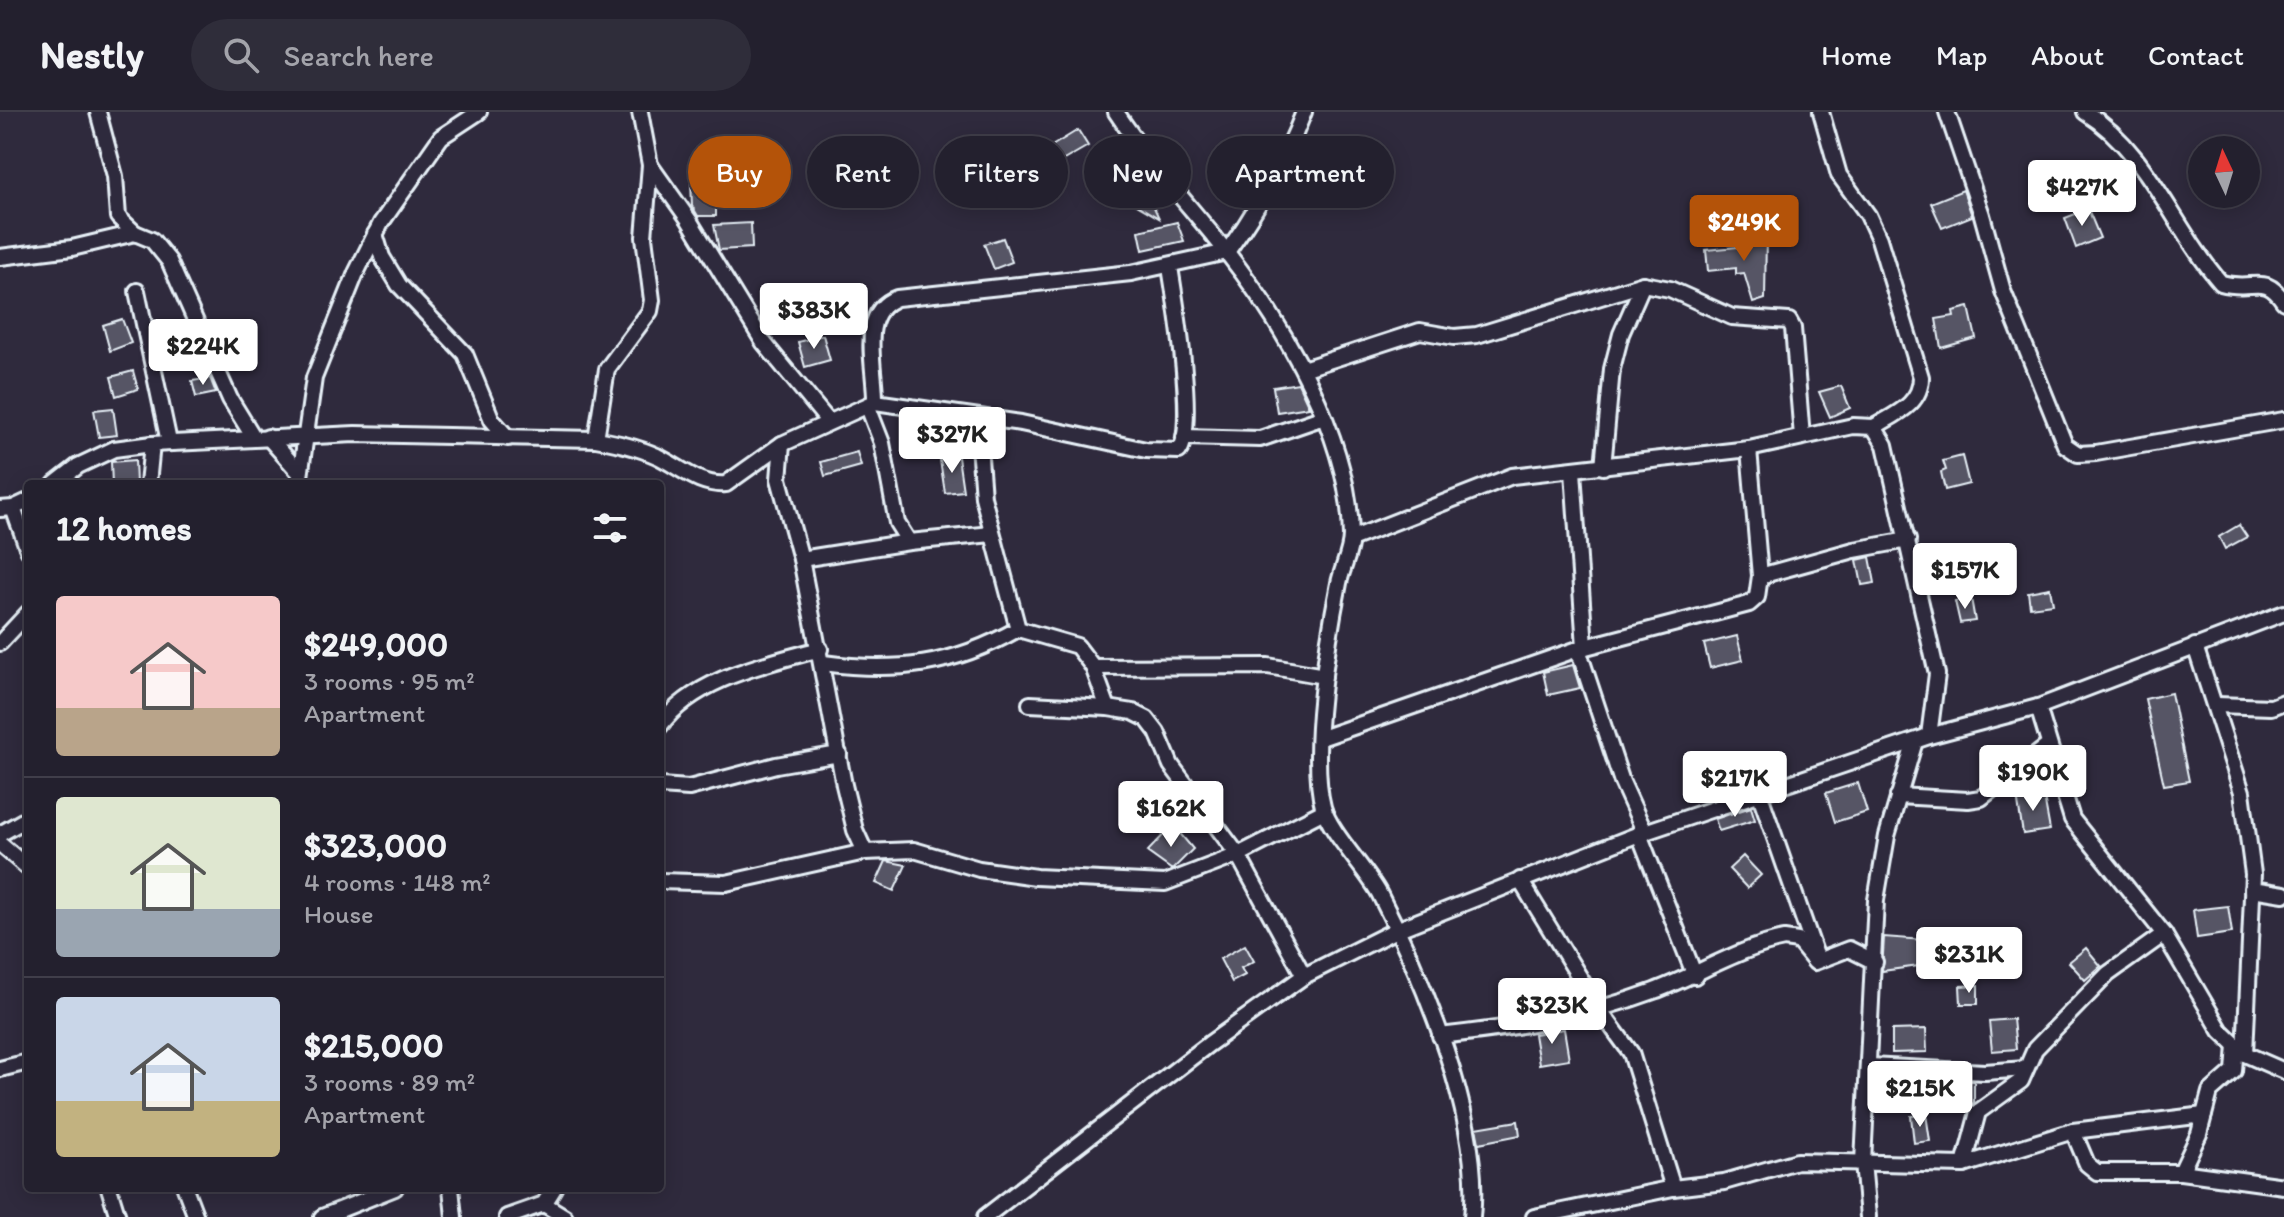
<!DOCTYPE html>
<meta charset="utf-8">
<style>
:root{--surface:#23202e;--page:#2f2d3a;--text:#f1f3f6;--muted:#a3a3aa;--line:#403e4a;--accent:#b45309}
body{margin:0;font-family:Itim,sans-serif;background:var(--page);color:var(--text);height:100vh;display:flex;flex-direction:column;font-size:30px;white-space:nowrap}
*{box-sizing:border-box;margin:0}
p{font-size:26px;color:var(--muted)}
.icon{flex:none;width:44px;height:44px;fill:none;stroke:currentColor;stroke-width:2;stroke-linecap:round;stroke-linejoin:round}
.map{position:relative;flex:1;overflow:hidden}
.side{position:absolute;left:24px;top:368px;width:640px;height:712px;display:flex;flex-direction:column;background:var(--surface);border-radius:8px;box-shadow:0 4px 20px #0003,0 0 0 2px var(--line)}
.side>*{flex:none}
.guide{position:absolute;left:688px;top:24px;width:760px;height:72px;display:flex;gap:16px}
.needle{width:52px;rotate:356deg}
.tools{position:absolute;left:2188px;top:24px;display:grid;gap:16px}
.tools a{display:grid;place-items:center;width:72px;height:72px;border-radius:50%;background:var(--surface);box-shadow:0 4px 20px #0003,0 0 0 2px var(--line);font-size:40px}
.price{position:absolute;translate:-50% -68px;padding:0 18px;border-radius:8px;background:#fff;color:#222;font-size:26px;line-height:52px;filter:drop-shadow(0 2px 4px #0008)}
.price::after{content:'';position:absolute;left:50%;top:48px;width:24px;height:18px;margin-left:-12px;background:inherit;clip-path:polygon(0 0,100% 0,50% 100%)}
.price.on{background:var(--accent);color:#fff}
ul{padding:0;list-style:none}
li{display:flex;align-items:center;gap:24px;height:200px;padding:0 32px}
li+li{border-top:2px solid var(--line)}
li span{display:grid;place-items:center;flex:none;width:224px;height:160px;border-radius:8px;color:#555}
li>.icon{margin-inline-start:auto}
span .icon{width:96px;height:96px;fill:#fffc;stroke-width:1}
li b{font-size:34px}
h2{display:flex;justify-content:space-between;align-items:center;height:96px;padding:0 32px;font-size:34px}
.chip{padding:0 28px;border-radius:36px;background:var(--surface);box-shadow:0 4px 20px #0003,0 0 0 2px var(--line);font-size:28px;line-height:72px}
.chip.on{background:var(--accent);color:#fff}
header{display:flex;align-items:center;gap:48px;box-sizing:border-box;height:112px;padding:0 40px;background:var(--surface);border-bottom:2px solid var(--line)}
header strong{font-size:38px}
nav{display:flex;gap:44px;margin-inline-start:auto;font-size:28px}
.search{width:560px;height:72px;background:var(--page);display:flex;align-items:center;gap:20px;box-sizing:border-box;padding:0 28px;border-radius:44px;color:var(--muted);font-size:30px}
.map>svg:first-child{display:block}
</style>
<header>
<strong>Nestly</strong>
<div class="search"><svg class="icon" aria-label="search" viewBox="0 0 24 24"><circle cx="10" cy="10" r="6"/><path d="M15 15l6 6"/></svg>Search here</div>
<nav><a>Home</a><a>Map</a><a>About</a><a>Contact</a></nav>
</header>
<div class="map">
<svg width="2284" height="1105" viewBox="0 0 2284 1105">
<rect width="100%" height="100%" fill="#2f2a3d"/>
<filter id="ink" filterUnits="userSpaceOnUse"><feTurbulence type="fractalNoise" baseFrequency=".0125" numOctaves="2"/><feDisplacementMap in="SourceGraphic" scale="16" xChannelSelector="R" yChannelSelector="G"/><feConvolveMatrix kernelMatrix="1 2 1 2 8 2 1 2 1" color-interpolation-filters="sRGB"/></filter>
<g filter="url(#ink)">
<g fill="#575565" stroke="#e8f1f8" stroke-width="2">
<polygon points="1078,18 1088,34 1036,64 1021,41 1036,32 1042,40"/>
<polygon points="732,32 734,54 720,55 719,33"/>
<polygon points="1138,61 1159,106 1123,85"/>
<polygon points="691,68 716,68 716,104 698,104 692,94"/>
<polygon points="1963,78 1972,104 1942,116 1931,91"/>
<polygon points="2088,97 2100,126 2076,136 2065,106"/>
<polygon points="1177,110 1184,129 1143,138 1139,119"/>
<polygon points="751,111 752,136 719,138 714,113"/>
<polygon points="1766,123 1765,187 1753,191 1744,161 1736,162 1736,156 1708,159 1706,138 1737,135 1736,125"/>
<polygon points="1003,126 1012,150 994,157 984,132"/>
<polygon points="1969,195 1976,226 1941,236 1936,207 1954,204 1953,199"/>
<polygon points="122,207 131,231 110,239 103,213"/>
<polygon points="823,223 830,248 805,255 798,230"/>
<polygon points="133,259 138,277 116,284 111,265"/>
<polygon points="210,266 216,281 196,285 192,269"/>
<polygon points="1298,271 1309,295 1277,300 1273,275"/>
<polygon points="1841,274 1850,296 1830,305 1819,280"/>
<polygon points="113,296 117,323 99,325 94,298"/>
<polygon points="857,340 861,354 825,364 821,350"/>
<polygon points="1962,344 1969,372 1945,378 1941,360 1946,358 1943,349"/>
<polygon points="958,345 963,379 945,381 940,348"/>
<polygon points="135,348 136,372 112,372 111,350"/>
<polygon points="2239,413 2247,425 2225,437 2219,425"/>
<polygon points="1870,445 1875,471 1862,473 1857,448"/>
<polygon points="2050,476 2053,492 2030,495 2028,480"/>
<polygon points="1971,486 1975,509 1960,511 1955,489"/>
<polygon points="1737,524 1743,548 1710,556 1704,532"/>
<polygon points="1573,553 1580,576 1548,583 1543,560"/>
<polygon points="2171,581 2189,669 2164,673 2145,587"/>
<polygon points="1858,671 1867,700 1835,710 1826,681"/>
<polygon points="2043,680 2050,718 2023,722 2017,684"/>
<polygon points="1751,695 1755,708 1719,719 1715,707"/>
<polygon points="1173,713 1193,737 1172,758 1147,740"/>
<polygon points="1743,744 1761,763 1747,776 1729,757"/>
<polygon points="886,749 906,753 894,779 876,771"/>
<polygon points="2228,794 2232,821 2197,826 2193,798"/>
<polygon points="1974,821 1978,846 1882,859 1884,825 1924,828"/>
<polygon points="1245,833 1254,849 1241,856 1245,863 1232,870 1220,847"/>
<polygon points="2086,836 2101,854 2085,868 2069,850"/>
<polygon points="1978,873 1978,892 1961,892 1960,874"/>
<polygon points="2013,907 2016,937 1992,939 1989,909"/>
<polygon points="1564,917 1569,947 1539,952 1534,922"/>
<polygon points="1926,917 1927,940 1892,941 1892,918"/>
<polygon points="1942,968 1974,969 1974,990 1969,996 1942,996"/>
<polygon points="1926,1002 1930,1029 1914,1031 1911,1004"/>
<polygon points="1518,1009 1520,1023 1479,1031 1476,1016"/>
</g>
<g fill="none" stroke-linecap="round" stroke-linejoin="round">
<defs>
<g id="minor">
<polyline points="98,0 115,64 118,105 135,121 152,128 169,149 230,287 254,326"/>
<polyline points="640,0 650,53 689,108 764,231 828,309"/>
<path d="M1116 0C1149 50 1188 92 1225 138 1285 214 1350 326 1351 424 1351 440 1342 456 1339 471 1328 526 1309 642 1323 695 1329 719 1366 757 1379 781 1423 866 1483 1009 1472 1105"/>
<path d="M1821 0 1839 63 1868 103 1879 127 1921 265C1921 293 1895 302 1874 315"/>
<polyline points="1947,0 1982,103 2003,179 2065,333 2078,342 2096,341 2284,308"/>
<path d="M2085 0C2149 40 2173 116 2221 171 2254 180 2264 160 2284 190"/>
<polyline points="375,122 382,145 399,173 465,242 492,308 508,326"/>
<polyline points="0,145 72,136 135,121"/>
<polyline points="137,179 169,330"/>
<polyline points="1303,257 1420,219 1454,225 1477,223 1643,172 1670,177 1732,205 1789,209 1793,216 1802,325"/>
<path d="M875 290 1021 311 1146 338 1179 339C1197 317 1175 186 1170 155"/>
<polyline points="868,295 882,331 897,411 909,430"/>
<polyline points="977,307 983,385 1018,517 1077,534 1093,555 1108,596"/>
<polyline points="268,325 300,361"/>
<polyline points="1184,325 1260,327 1324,305"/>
<polyline points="596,327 607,257 650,199 652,188 644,125 650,53"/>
<polyline points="782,332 779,367 801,447 844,673 855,718 865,740"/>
<polyline points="1603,355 1612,257 1621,222 1643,172"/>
<polyline points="1573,359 1585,535"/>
<path d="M55 372 78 354 114 337 152 332 355 322 596 327C617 331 637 335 657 344 680 355 699 374 726 372L782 332 875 290C876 256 857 200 897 186L1131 161 1227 140C1259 95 1284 52 1304 0"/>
<polyline points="148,372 152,332"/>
<polyline points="299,372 314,266 356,161 381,111 441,25 479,0"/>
<polyline points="13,396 28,438"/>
<polyline points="0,397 13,396 28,389"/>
<polyline points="1351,427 1512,364 1749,337 1853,314 1874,315 1885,333 1937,562 1929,624"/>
<polyline points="801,447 909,430 992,422"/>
<polyline points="1760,464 1854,438 1908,428"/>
<polyline points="0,531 28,501"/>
<polyline points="2195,534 2242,680 2253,762 2245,942"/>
<polyline points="1578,537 1622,670 1645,721"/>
<path d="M823 551C896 561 953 554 1018 517"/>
<polyline points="1093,555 1268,554 1324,564"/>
<polyline points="1030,592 1108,596 1133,600 1147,607 1157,620 1171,653 1238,743 1304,864"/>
<polyline points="2217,593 2271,595 2284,590"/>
<polyline points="2038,595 2072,707 2164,822 2221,919 2245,942 2284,959"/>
<path d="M660 614C694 566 766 552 820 537"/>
<polyline points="1321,626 1578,537 1749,492 1757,485 1760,464 1749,337"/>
<polyline points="660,674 689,676 776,653 839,642"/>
<polyline points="1760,683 1817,846"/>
<polyline points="1898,684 1968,688 1981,686 2049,633"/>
<polyline points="0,722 28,706"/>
<polyline points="1639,722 1695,864"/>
<polyline points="0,732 28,756"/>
<polyline points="1520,768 1599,897 1631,941 1673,1076"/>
<polyline points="660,769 726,771 865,740 914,738 979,757 1036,765 1165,771 1238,743 1324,699"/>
<polyline points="2252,777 2284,782"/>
<path d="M1440 924C1513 916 1584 905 1654 879 1695 864 1742 835 1784 827L1798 829 1815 850 1849 837 1875 850"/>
<polyline points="1869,954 1985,960 2025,957"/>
<polyline points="0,957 28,950"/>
<polyline points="2073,1019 2087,1052 2097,1060 2181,1060 2284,1074"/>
<polyline points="1964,1053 1978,1000 2021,969 2035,937 2108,862 2164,822"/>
<polyline points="2181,1060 2199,1022 2210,980 2234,959 2236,933"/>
<polyline points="109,1076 118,1105"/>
<polyline points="185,1076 196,1105"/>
<polyline points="451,1076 454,1105"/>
<polyline points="544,1092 565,1105"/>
<polyline points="322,1105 395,1076"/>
<polyline points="507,1105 544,1092 554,1076"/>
<polyline points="985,1105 1209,932 1304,864 1396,818 1639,722 1929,624 2038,595 2284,501"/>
<polyline points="1534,1105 1673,1076 1724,1070 1797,1049 1964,1053 2073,1019 2204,1003"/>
<polyline points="1868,1105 1863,1050 1876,788 1887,724 1915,629"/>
</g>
</defs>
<use href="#minor" stroke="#e8f1f8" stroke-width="20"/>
<use href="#minor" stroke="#2f2a3d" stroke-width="14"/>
</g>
</g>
</svg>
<div class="tools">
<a><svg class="needle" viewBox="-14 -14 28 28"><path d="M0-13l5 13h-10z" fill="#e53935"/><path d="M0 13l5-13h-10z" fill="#a3a3aa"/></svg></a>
</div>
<b class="price" style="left:2082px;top:116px">$427K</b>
<b class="price on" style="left:1744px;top:151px">$249K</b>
<b class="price" style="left:814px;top:239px">$383K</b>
<b class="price" style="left:203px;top:275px">$224K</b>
<b class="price" style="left:952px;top:363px">$327K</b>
<b class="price" style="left:1965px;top:499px">$157K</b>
<b class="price" style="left:2033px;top:701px">$190K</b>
<b class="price" style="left:1735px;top:707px">$217K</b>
<b class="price" style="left:1171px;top:737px">$162K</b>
<b class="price" style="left:1969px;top:883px">$231K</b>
<b class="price" style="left:1552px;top:934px">$323K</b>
<b class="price" style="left:1920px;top:1017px">$215K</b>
<div class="guide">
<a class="chip on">Buy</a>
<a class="chip">Rent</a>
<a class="chip">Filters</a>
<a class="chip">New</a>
<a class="chip">Apartment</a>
</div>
<section class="side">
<h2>12 homes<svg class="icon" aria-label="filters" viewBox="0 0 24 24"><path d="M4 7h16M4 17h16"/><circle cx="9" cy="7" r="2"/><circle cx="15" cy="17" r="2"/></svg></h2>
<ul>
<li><span style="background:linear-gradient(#f6c9c9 70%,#b9a48a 0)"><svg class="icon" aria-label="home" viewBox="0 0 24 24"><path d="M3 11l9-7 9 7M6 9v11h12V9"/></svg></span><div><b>$249,000</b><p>3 rooms · 95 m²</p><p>Apartment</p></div></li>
<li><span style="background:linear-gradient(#dfe7d0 70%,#9aa5b1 0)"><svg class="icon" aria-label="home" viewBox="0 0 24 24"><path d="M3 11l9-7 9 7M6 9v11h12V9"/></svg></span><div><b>$323,000</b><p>4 rooms · 148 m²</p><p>House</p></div></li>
<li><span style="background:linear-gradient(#c9d6e8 65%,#c2b280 0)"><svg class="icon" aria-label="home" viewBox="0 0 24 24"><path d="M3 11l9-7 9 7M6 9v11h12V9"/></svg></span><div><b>$215,000</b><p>3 rooms · 89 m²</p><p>Apartment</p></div></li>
</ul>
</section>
</div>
